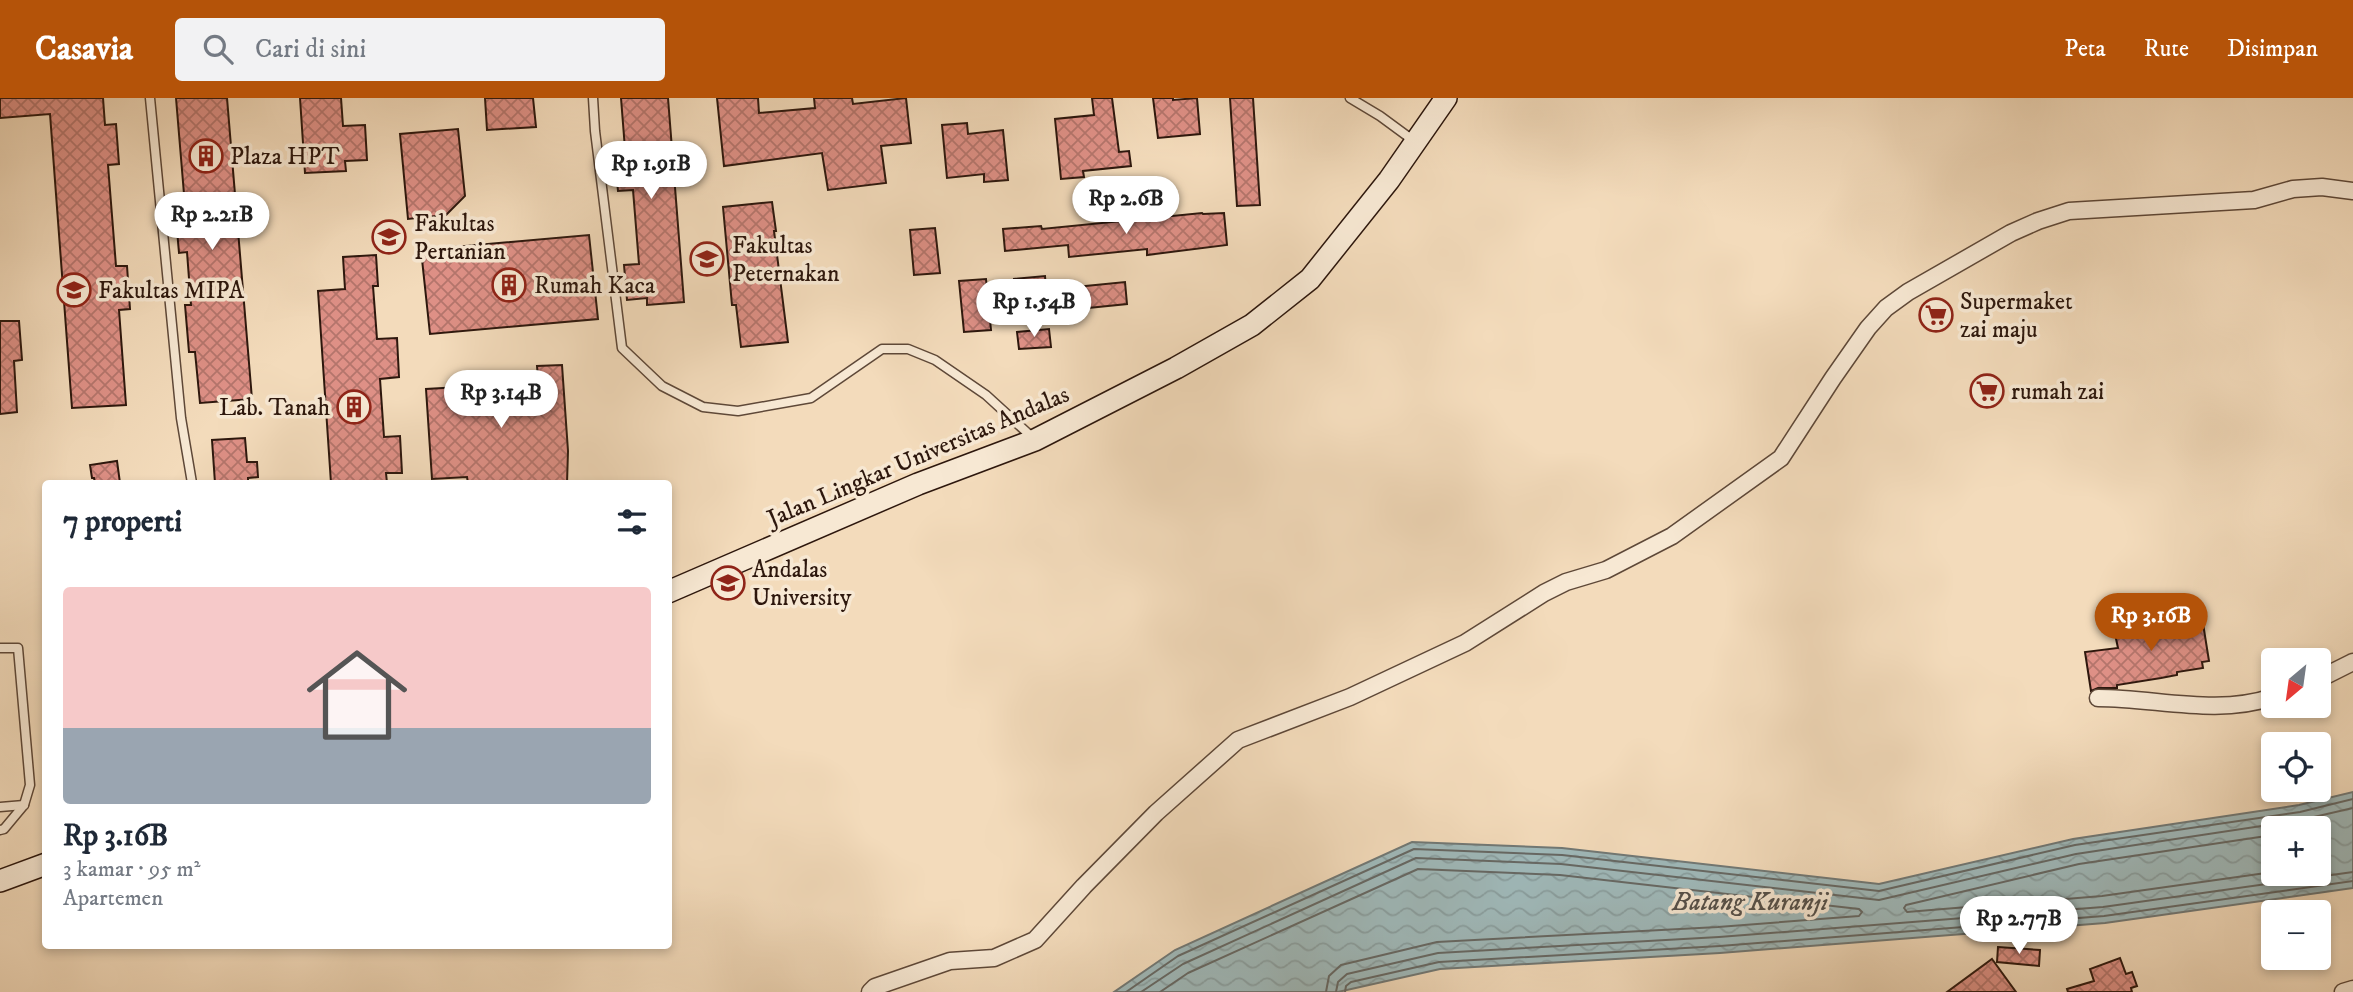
<!DOCTYPE html>
<html lang="id">
<meta charset="utf-8">
<style>
:root{--surface:#fff;--page:#f2f2f3;--text:#1f2937;--muted:#747a83;--line:#e0e1e3;--accent:#b45309}
body{margin:0;font-family:"IM FELL DW Pica",serif;background:var(--page);color:var(--text);height:100vh;display:flex;flex-direction:column;font-size:26px;white-space:nowrap}
*{box-sizing:border-box;margin:0}
p{font-size:23px;color:var(--muted)}
.icon{flex:none;width:38px;height:38px;fill:none;stroke:currentColor;stroke-width:2;stroke-linecap:round;stroke-linejoin:round}
.map{position:relative;flex:1;overflow:hidden}
.details{position:absolute;left:42px;top:382px;width:630px;height:469px;display:flex;flex-direction:column;background:var(--surface);border-radius:7px;box-shadow:0 4px 10px #0003}
.details>*{flex:none}
.needle{width:46px;rotate:209deg}
.fabs{position:absolute;left:2261px;top:550px;display:grid;gap:14px}
.fabs a{display:grid;place-items:center;width:70px;height:70px;border-radius:7px;background:var(--surface);box-shadow:0 4px 10px #0003;font-size:35px}
.price{position:absolute;translate:-50% -60px;padding:0 16px;border-radius:24px;background:#fff;color:#222;font-size:23px;line-height:46px;filter:drop-shadow(0 2px 4px #0008)}
.price::after{content:'';position:absolute;left:50%;top:42px;width:21px;height:16px;margin-left:-10px;background:inherit;clip-path:polygon(0 0,100% 0,50% 100%)}
.price.current{background:var(--accent);color:#fff}
ul{padding:0;list-style:none}
li{display:grid;align-content:center;gap:14px;height:371px;padding:0 21px}
li+li{border-top:2px solid var(--line)}
li span{display:grid;place-items:center;height:217px;border-radius:7px;color:#555}
li>.icon{margin-inline-start:auto}
span .icon{width:126px;height:126px;fill:#fffc;stroke-width:1}
li b{font-size:30px}
h2{display:flex;justify-content:space-between;align-items:center;height:84px;padding:0 21px;font-size:30px}
header{display:flex;align-items:center;gap:42px;box-sizing:border-box;height:98px;padding:0 35px;background:var(--accent);color:#fff}
header strong{font-size:33px}
nav{display:flex;gap:38px;margin-inline-start:auto;font-size:24px}
.search{width:490px;height:63px;background:var(--page);display:flex;align-items:center;gap:18px;box-sizing:border-box;padding:0 24px;border-radius:7px;color:var(--muted);font-size:26px}
.map>svg:first-child{display:block}
</style>
<header>
<strong>Casavia</strong>
<div class="search"><svg class="icon" aria-label="search" viewBox="0 0 24 24"><circle cx="10" cy="10" r="6"/><path d="M15 15l6 6"/></svg>Cari di sini</div>
<nav><a>Peta</a><a>Rute</a><a>Disimpan</a></nav>
</header>
<div class="map">
<svg width="2353" height="894" viewBox="0 0 2353 894">
<defs>
<pattern id="water-waves" width="16" height="10" patternUnits="userSpaceOnUse" patternTransform="scale(1.75)"><rect width="16" height="10" fill="#9fb9ba"/><path d="M0 5q4-4 8 0t8 0" fill="none" stroke="#899e9f"/></pattern>
<pattern id="building-cross-hatch" width="8" height="8" patternUnits="userSpaceOnUse" patternTransform="scale(1.75)"><rect width="8" height="8" fill="#de9086"/><path d="M0 0l8 8M0 8l8-8" fill="none" stroke="#b4756c"/></pattern>
</defs>
<rect width="100%" height="100%" fill="#f3dbbb"/>
<filter id="stains"><feTurbulence type="fractalNoise" baseFrequency=".00286" numOctaves="4"/><feColorMatrix values="0 0 0 0 .2 0 0 0 0 .09 0 0 0 0 .02 0 0 0 .5 -.17"/></filter>
<radialGradient id="worn" r=".72"><stop offset=".6" stop-color="#630" stop-opacity="0"/><stop offset="1" stop-color="#630" stop-opacity=".3"/></radialGradient>
<path fill="url(#water-waves)" stroke="#717875" stroke-width="2" fill-rule="evenodd" d="M2353 694V790L2105 825 1720 855 1440 871 1338 894H1114L1175 852 1412 744 1562 750 1879 786 2073 741 2299 707ZM2273 730H2319V775H2273Z"/>
<g fill="none" stroke-linecap="round" stroke-linejoin="round">
<g stroke="#666864" stroke-width="2">
<polyline points="2273,737 2079,766 1906,807 1904,810 1907,814 2102,798 2273,774"/>
<polyline points="1126,894 1178,858 1414,751 1562,757 1879,793 2075,747 2300,714 2353,701"/>
<polyline points="1141,894 1183,866 1416,760 1561,766 1879,802 2076,756 2301,722 2353,710"/>
<polyline points="1160,894 1188,875 1418,771 1560,777 1859,811 1862,814 1859,818 1718,829 1437,844 1341,867 1329,878 1326,894"/>
<polyline points="1336,894 1338,884 1347,876 1438,855 1719,839 2103,809 2353,774"/>
<polyline points="1345,894 1346,888 1351,884 1439,864 1720,848 2104,818 2353,783"/>
</g>
</g>
<g fill="url(#building-cross-hatch)" stroke="#2d170d" stroke-width="2">
<polygon points="0,0 103,0 105,27 116,26 119,66 108,67 116,168 127,168 130,211 119,212 126,307 72,310 50,16 0,20"/>
<polygon points="176,0 227,0 252,301 200,305 195,254 189,254 185,207 191,207 187,154 179,155 175,109 185,108"/>
<polygon points="300,0 341,0 343,28 365,27 367,62 345,63 346,73 305,75"/>
<polygon points="485,0 533,0 536,29 487,32"/>
<polygon points="621,0 668,0 684,204 647,207 647,200 627,202 624,167 639,166 633,92 618,93 614,52 625,51"/>
<polygon points="717,0 758,0 759,15 815,10 814,0 852,0 853,6 906,0 911,45 881,48 886,85 828,92 822,55 724,68"/>
<polygon points="1092,0 1112,0 1119,54 1129,53 1131,68 1083,73 1084,79 1061,81 1055,21 1094,17"/>
<polygon points="1153,0 1173,0 1173,2 1197,0 1200,36 1158,40"/>
<polygon points="1230,0 1253,0 1260,107 1237,108"/>
<polygon points="967,25 968,36 1003,32 1008,82 984,84 984,76 947,80 942,27"/>
<polygon points="458,31 465,98 446,117 408,121 400,36"/>
<polygon points="772,104 776,133 774,133 788,244 741,249 736,207 732,207 723,109"/>
<polygon points="1202,115 1203,116 1224,115 1227,147 1147,157 1147,151 1069,159 1068,147 1005,153 1003,131 1041,128 1042,131"/>
<polygon points="935,130 940,175 914,177 910,132"/>
<polygon points="589,137 598,221 430,236 421,152"/>
<polygon points="376,157 378,188 373,188 377,241 397,240 399,279 380,281 384,339 400,338 402,375 386,375 387,385 331,385 318,193 345,191 343,159"/>
<polygon points="1045,178 1047,203 1016,206 1014,181"/>
<polygon points="986,181 991,232 964,234 959,183"/>
<polygon points="1125,184 1127,206 1069,212 1066,190"/>
<polygon points="0,223 19,223 22,262 14,263 17,314 0,316"/>
<polygon points="1049,231 1051,249 1019,251 1017,234"/>
<polygon points="562,267 568,353 567,385 468,385 467,379 432,381 426,291 461,289 461,284 538,280 537,268"/>
<polygon points="245,340 247,364 257,364 258,379 248,380 248,385 215,385 212,342"/>
<polygon points="117,363 120,385 95,385 94,380 92,380 90,367"/>
<polygon points="2201,513 2209,563 2202,564 2203,570 2177,574 2177,577 2161,580 2117,587 2117,590 2098,590 2091,593 2085,554 2118,550 2115,536 2155,528 2154,523 2178,519 2178,516"/>
<polygon points="1998,849 2040,852 2039,868 1997,864"/>
<polygon points="2120,860 2126,876 2132,874 2137,888 2131,890 2132,894 2068,894 2067,891 2094,883 2090,871"/>
<polygon points="1992,861 2016,894 1947,894"/>
</g>
<g fill="none" stroke-linecap="round" stroke-linejoin="round">
<defs>
<g id="lane">
<polyline points="150,0 181,320 192,385"/>
<polyline points="593,0 595,33 622,250 662,288 703,309 738,313 811,300 882,251 908,251 935,262 986,297 1033,340"/>
<polyline points="1350,0 1380,18 1414,43"/>
<polyline points="0,550 18,550 30,687 24,707 4,731 0,732"/>
<polyline points="0,709 24,707"/>
</g>
<g id="street">
<polyline points="2319,581 2353,564"/>
<path d="M2098 600C2157 600 2216 618 2273 599"/>
<polyline points="870,894 875,889 950,863 994,860 1035,842 1084,788 1156,715 1238,642 1350,599 1465,545 1544,495 1566,484 1606,472 1672,438 1781,360 1833,280 1868,230 1886,210 1908,194 2011,135 2038,123 2069,113 2254,102 2293,91 2322,89 2353,93"/>
<polyline points="2343,894 2353,891"/>
</g>
<g id="secondary">
<polyline points="668,494 918,386 1035,342 1176,270 1252,227 1310,181 1389,82 1446,0"/>
<polyline points="0,783 46,766"/>
</g>
</defs>
<use href="#lane" stroke="#5e4838" stroke-width="11"/>
<use href="#street" stroke="#5e4838" stroke-width="19"/>
<use href="#secondary" stroke="#2d170d" stroke-width="24"/>
<use href="#lane" stroke="#f7e8d3" stroke-width="8"/>
<use href="#street" stroke="#f7e8d3" stroke-width="16"/>
<use href="#secondary" stroke="#f7e8d3" stroke-width="21"/>
</g>
<defs>
<symbol id="building-ring" viewBox="-11 -11 22 22"><circle r="9.5" fill="#f7e8d3" stroke="#8f2418" stroke-width="1.5"/><path d="M-4-6H4V6H1V3H-1V6H-4ZM-2.5-4.3h1.7v1.8h-1.7ZM.8-4.3h1.7v1.8H.8ZM-2.5-1h1.7V.8h-1.7ZM.8-1h1.7V.8H.8Z" fill="#8f2418"/></symbol>
<symbol id="university-ring" viewBox="-11 -11 22 22"><circle r="9.5" fill="#f7e8d3" stroke="#8f2418" stroke-width="1.5"/><path d="M0-5L7-2L0 1L-7-2ZM-4 1L0 2.5L4 1V4Q0 6-4 4Z" fill="#8f2418"/></symbol>
<symbol id="supermarket-ring" viewBox="-11 -11 22 22"><circle r="9.5" fill="#f7e8d3" stroke="#8f2418" stroke-width="1.5"/><path d="M-6-5.5h2.5l.6 2H6L4.5 2H-2.5L-4.4-4H-6ZM-1.5 3.2a1.3 1.3 0 1 0 .1 0ZM3 3.2a1.3 1.3 0 1 0 .1 0Z" fill="#8f2418"/></symbol>
</defs>
<g fill-rule="evenodd">
<use href="#building-ring" x="187" y="39" width="38" height="38"/>
<use href="#university-ring" x="370" y="120" width="38" height="38"/>
<use href="#university-ring" x="688" y="142" width="38" height="38"/>
<use href="#building-ring" x="490" y="168" width="38" height="38"/>
<use href="#university-ring" x="55" y="173" width="38" height="38"/>
<use href="#supermarket-ring" x="1917" y="198" width="38" height="38"/>
<use href="#supermarket-ring" x="1968" y="274" width="38" height="38"/>
<use href="#building-ring" x="335" y="290" width="38" height="38"/>
<use href="#university-ring" x="709" y="466" width="38" height="38"/>
</g>
<g text-anchor="middle" stroke-width="7" stroke-linejoin="round" paint-order="stroke">
<g font-size="24" fill="#2d170d" stroke="#f7e8d3" text-anchor="start">
<text x="230" y="66">Plaza HPT</text>
<text x="414" y="133">Fakultas<tspan x="414" dy="28">Pertanian</tspan></text>
<text x="732" y="155">Fakultas<tspan x="732" dy="28">Peternakan</tspan></text>
<text x="534" y="195">Rumah Kaca</text>
<text x="98" y="200">Fakultas MIPA</text>
<text x="1960" y="211">Supermaket<tspan x="1960" dy="28">zai maju</tspan></text>
<text x="2011" y="301">rumah zai</text>
<text x="330" y="317" text-anchor="end">Lab. Tanah</text>
<text x="752" y="479">Andalas<tspan x="752" dy="28">University</tspan></text>
</g>
<g font-size="24" fill="#2d170d" stroke="#f7e8d3">
<text transform="translate(918 358) rotate(-23)" y="8">Jalan Lingkar Universitas Andalas</text>
</g>
<g font-size="26" font-style="italic" fill="#55504a" stroke="#f7e8d3">
<text x="1750" y="812">Batang Kuranji</text>
</g>
</g>
<rect width="100%" height="100%" filter="url(#stains)"/>
<rect width="100%" height="100%" fill="url(#worn)"/>
</svg>
<div class="fabs">
<a><svg class="needle" viewBox="-14 -14 28 28"><path d="M0-13l5 13h-10z" fill="#e53935"/><path d="M0 13l5-13h-10z" fill="#747a83"/></svg></a>
<a><svg class="icon" aria-label="locate" viewBox="0 0 24 24"><circle cx="12" cy="12" r="6"/><path d="M12 2v4M12 18v4M2 12h4M18 12h4"/></svg></a>
<a>+</a>
<a>−</a>
</div>
<b class="price" style="left:651px;top:103px">Rp 1.91B</b>
<b class="price" style="left:1126px;top:138px">Rp 2.6B</b>
<b class="price" style="left:212px;top:154px">Rp 2.21B</b>
<b class="price" style="left:1034px;top:241px">Rp 1.54B</b>
<b class="price" style="left:501px;top:332px">Rp 3.14B</b>
<b class="price current" style="left:2151px;top:555px">Rp 3.16B</b>
<b class="price" style="left:2019px;top:858px">Rp 2.77B</b>
<section class="details">
<h2>7 properti<svg class="icon" aria-label="filters" viewBox="0 0 24 24"><path d="M4 7h16M4 17h16"/><circle cx="9" cy="7" r="2"/><circle cx="15" cy="17" r="2"/></svg></h2>
<ul>
<li><span style="background:linear-gradient(#f6c9c9 65%,#9aa5b1 0)"><svg class="icon" aria-label="home" viewBox="0 0 24 24"><path d="M3 11l9-7 9 7M6 9v11h12V9"/></svg></span><div><b>Rp 3.16B</b><p>3 kamar · 95 m²</p><p>Apartemen</p></div></li>
</ul>
</section>
</div>
